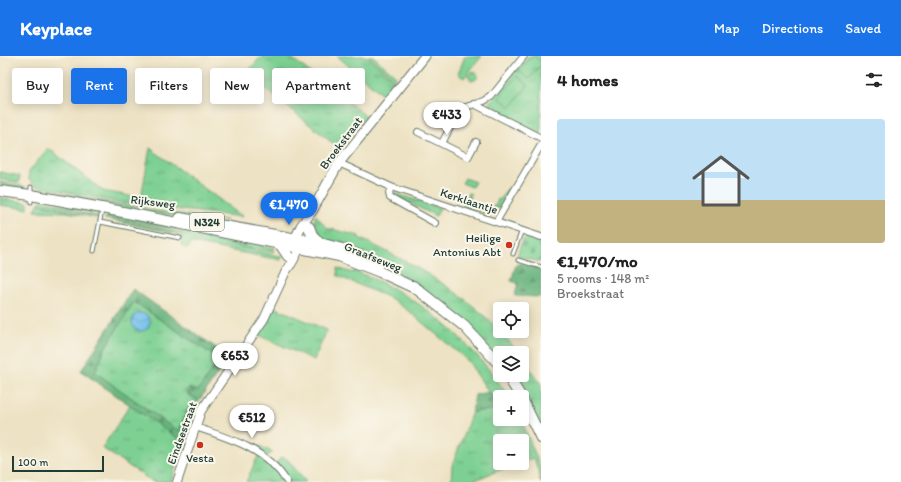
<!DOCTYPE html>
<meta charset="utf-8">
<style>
:root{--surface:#fff;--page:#f2f2f2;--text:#222;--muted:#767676;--accent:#1a73e8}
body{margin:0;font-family:Itim,sans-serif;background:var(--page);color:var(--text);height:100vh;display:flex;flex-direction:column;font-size:15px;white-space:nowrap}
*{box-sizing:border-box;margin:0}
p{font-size:13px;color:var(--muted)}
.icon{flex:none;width:22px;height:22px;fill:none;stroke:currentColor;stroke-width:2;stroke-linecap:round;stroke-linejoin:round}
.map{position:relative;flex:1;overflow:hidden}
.panel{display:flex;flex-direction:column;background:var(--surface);width:360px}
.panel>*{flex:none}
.top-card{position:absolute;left:12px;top:12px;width:380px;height:36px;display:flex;gap:8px}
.tools{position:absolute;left:493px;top:246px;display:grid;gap:8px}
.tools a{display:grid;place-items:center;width:36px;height:36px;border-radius:4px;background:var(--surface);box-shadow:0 2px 10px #0003;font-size:20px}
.scale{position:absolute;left:12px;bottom:10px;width:92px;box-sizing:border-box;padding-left:4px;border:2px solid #1f3d34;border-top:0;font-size:11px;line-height:14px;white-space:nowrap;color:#1f3d34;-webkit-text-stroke:3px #fbf7ec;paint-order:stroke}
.price{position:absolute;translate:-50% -34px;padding:0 9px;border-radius:14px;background:#fff;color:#222;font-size:13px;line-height:26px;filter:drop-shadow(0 1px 2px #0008)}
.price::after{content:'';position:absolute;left:50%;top:24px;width:12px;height:9px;margin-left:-6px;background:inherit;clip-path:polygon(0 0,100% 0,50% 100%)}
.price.current{background:var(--accent);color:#fff}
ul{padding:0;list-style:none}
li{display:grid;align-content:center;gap:8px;height:212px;padding:0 16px}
li span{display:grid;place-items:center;height:124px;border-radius:4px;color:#555}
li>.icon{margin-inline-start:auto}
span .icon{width:72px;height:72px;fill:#fffc;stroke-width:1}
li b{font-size:17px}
h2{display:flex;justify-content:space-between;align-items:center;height:48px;padding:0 16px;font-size:17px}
.tag{padding:0 14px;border-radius:4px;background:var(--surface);box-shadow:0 2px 10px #0003;font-size:14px;line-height:36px}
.tag.current{background:var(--accent);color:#fff}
header{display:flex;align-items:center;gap:24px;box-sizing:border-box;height:56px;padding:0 20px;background:var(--accent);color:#fff}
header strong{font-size:19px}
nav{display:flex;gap:22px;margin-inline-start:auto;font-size:14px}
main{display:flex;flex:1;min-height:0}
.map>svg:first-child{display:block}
</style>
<header>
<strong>Keyplace</strong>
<nav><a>Map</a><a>Directions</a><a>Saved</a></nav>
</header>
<main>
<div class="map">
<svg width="541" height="426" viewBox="0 0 541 426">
<defs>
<pattern id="grass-tufts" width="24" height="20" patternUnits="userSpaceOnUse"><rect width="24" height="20" fill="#7dd092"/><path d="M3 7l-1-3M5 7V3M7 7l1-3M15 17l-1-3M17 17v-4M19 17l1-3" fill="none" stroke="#66aa78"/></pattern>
<pattern id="forest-firs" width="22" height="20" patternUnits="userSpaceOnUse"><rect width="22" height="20" fill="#66b27c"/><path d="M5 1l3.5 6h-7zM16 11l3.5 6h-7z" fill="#539266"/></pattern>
<pattern id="cemetery-stones" width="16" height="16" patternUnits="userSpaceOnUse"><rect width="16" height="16" fill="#7dd092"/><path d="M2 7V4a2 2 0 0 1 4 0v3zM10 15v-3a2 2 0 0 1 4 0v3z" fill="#66aa78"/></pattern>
<pattern id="park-crowns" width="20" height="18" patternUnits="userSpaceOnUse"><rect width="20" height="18" fill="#7dd092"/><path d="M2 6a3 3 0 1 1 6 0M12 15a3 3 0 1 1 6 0" fill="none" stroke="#66aa78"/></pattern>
<pattern id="water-waves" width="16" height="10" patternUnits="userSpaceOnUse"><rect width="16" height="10" fill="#73c0ed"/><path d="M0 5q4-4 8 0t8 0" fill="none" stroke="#5e9dc1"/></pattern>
</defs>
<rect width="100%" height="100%" fill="#fbf7ec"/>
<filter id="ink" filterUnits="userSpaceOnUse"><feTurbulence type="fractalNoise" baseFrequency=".025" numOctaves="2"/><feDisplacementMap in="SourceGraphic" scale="8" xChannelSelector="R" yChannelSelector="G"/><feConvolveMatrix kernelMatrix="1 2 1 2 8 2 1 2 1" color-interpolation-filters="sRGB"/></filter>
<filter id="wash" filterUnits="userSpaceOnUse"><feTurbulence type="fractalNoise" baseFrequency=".012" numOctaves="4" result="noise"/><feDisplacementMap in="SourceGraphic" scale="16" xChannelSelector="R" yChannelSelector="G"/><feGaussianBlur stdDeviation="0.9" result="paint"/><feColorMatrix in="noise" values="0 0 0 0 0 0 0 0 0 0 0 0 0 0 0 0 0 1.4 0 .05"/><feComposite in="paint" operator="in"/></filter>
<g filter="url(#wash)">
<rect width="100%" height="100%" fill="#ede2c3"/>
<g fill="url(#grass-tufts)" stroke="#4e8663" fill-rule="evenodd">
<polygon points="262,0 289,0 366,60 340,93 246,17"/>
<polygon points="337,0 366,0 394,25 383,39"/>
<polygon points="368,0 373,0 397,21 395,24"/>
<polygon points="465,0 482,0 464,22 458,18"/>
<polygon points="528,0 541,0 541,79 489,50 489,47"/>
<circle cx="473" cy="20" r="4.5"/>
<polygon points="48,92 103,135 141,142 150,92 243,161 129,148 36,130 29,124 29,116"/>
<polygon points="0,116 20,120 19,127 0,123"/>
<polygon points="0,126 26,131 23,134 0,129"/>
<path d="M36 133 156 155 226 164V165C163 161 99 148 37 136Z"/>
<polygon points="507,133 510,134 499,152 490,153 486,158 481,156 483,150 489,152 496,149 498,143 500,144"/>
<polygon points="391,136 440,152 436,160 392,139"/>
<polygon points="468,137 471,138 467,148 480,152 479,155 463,150"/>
<polygon points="0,142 28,147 28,153 0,149"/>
<polygon points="41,144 96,155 98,157 38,147"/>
<polygon points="38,148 98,160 97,162 67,156 35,155"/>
<polygon points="109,157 275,192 273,196 247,191 192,176 107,160"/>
<path d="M316 159 327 172 359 180V182C418 210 480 244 518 297H500V304L419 230 375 202 345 189 319 181V176L314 165Z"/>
<polygon points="105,161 184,177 282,201 281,204 191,187 187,193 181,189 182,179 105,163"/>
<path d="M337 212 353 217 354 215C420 239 470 283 509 341H500V363H521L541 413V426L534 402 522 406V385H500V407H518L469 426H451L452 410 472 356 500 353 468 305 411 257 392 243 338 220Z"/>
<path d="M134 246 219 303 198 335 193 333 187 338 199 345 195 352 190 349 178 375 95 316 105 292ZM146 259 149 263 132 265 134 261Z"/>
<polygon points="274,251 327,274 314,304 258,279"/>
<polygon points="522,302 541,328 541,372 511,319 522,319"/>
<polygon points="130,349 183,386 171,426 153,426 102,392"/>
<polygon points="238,381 273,396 267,400 237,383"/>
<polygon points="258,400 279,418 284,426 246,426"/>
<polygon points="281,401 287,403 306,426 289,426 276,408"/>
</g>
<g fill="url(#forest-firs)" stroke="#427858">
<polygon points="522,207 541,214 541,241 515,240 518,227 511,225 516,209"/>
<polygon points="133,233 229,301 199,345 187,337 186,335 189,332 198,335 219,303 134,246 105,292 95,316 178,375 190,349 195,352 183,386 81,315"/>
<polygon points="488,336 500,353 472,356 475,339"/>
</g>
<polygon fill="url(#cemetery-stones)" stroke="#4e8663" points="527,181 541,186 541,206 517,200 522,185"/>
<polygon fill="url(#park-crowns)" stroke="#4e8663" points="532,0 534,0 541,6 541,9 529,23 519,15"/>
<g fill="#7dd092" stroke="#4e8663">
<polygon points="517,20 528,29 511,51 499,42"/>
<polygon points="465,122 475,126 472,131 462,127"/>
</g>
<circle fill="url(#water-waves)" stroke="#497e90" cx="141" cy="266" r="9"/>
</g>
<g filter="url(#ink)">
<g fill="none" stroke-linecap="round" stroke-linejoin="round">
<defs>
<g id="service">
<polyline points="31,146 31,131"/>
<polyline points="100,166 180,182"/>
<polyline points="94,195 102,154"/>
<polyline points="513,198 522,174"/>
<polyline points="518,204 541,211"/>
</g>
<g id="minor">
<polyline points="474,48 541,82"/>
<polyline points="418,76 468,101 476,86"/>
<polyline points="442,87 460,53 484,45 491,41 524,0"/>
<polyline points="339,107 391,131 541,181"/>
<polyline points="391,131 389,137 390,142 435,167"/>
<polyline points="496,166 541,89"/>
<path d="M195 371C229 382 267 393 287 426"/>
</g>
<polyline id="tertiary" points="177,426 201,355 264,263 286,215 292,207 300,192"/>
<polyline id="secondary" points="293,188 301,170 312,155 339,107 425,0"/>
<g id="primary">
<polyline points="0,135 31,139 118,155 339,200 380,216 419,234"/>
<polyline points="180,162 320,187 346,194 378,208"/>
<polyline points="309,171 312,179 320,187"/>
<polyline points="280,188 288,200"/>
<polyline points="413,230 464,270 500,309"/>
<polyline points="507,319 521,341"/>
<polyline points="522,343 541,382"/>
</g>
</defs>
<use href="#service" stroke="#677766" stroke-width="5"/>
<use href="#minor" stroke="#677766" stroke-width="8"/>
<use href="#tertiary" stroke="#677766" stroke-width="10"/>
<use href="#secondary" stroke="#677766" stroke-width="11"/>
<use href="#primary" stroke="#677766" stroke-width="12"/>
<use href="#service" stroke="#fff" stroke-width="3"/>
<use href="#minor" stroke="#fff" stroke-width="6"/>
<use href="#tertiary" stroke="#fff" stroke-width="8"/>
<use href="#secondary" stroke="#fff" stroke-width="9"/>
<use href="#primary" stroke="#fff" stroke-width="10"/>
</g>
</g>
<g fill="#c8321e" stroke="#fbf7ec" stroke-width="1.5">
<circle cx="509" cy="189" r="4"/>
<circle cx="200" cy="389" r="4"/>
</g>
<g text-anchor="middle" stroke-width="4" stroke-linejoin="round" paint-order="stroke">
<rect fill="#fbf7ec" stroke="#61756b" stroke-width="1" x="190" y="157" width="34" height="18" rx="3"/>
<g font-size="11" font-weight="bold" fill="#1f3d34">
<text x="207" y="170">N324</text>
</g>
<g font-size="12" fill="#1f3d34" stroke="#fbf7ec">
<text transform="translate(341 87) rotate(-53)" y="4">Broekstraat</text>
<text transform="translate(469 145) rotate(18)" y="4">Kerklaantje</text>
<text transform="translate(153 146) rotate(7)" y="4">Rijksweg</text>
<text transform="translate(373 201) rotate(22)" y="4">Graafseweg</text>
<text transform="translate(182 377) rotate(-70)" y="4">Eindsestraat</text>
</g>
<g font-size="12" fill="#1f3d34" stroke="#fbf7ec" text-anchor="end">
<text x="501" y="186">Heilige<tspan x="501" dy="14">Antonius Abt</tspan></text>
<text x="200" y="406" text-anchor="middle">Vesta</text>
</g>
</g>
</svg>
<div class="tools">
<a><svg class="icon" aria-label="locate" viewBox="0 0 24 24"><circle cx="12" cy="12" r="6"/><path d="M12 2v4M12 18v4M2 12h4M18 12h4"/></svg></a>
<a><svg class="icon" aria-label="layers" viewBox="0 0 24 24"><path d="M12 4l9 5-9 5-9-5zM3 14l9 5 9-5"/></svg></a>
<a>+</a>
<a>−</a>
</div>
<div class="scale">100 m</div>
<b class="price" style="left:447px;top:80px">€433</b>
<b class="price current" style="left:289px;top:170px">€1,470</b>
<b class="price" style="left:235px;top:321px">€653</b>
<b class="price" style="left:252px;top:383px">€512</b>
<div class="top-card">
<a class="tag">Buy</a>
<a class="tag current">Rent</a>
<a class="tag">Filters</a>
<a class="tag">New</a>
<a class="tag">Apartment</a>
</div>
</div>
<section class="panel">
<h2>4 homes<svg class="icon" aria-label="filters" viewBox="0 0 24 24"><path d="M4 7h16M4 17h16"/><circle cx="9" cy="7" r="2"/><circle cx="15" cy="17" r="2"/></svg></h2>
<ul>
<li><span style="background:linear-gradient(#bfe0f5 65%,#c2b280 0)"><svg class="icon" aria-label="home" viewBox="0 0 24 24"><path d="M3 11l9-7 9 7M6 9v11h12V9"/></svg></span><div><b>€1,470/mo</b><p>5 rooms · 148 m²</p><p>Broekstraat</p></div></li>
</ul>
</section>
</main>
